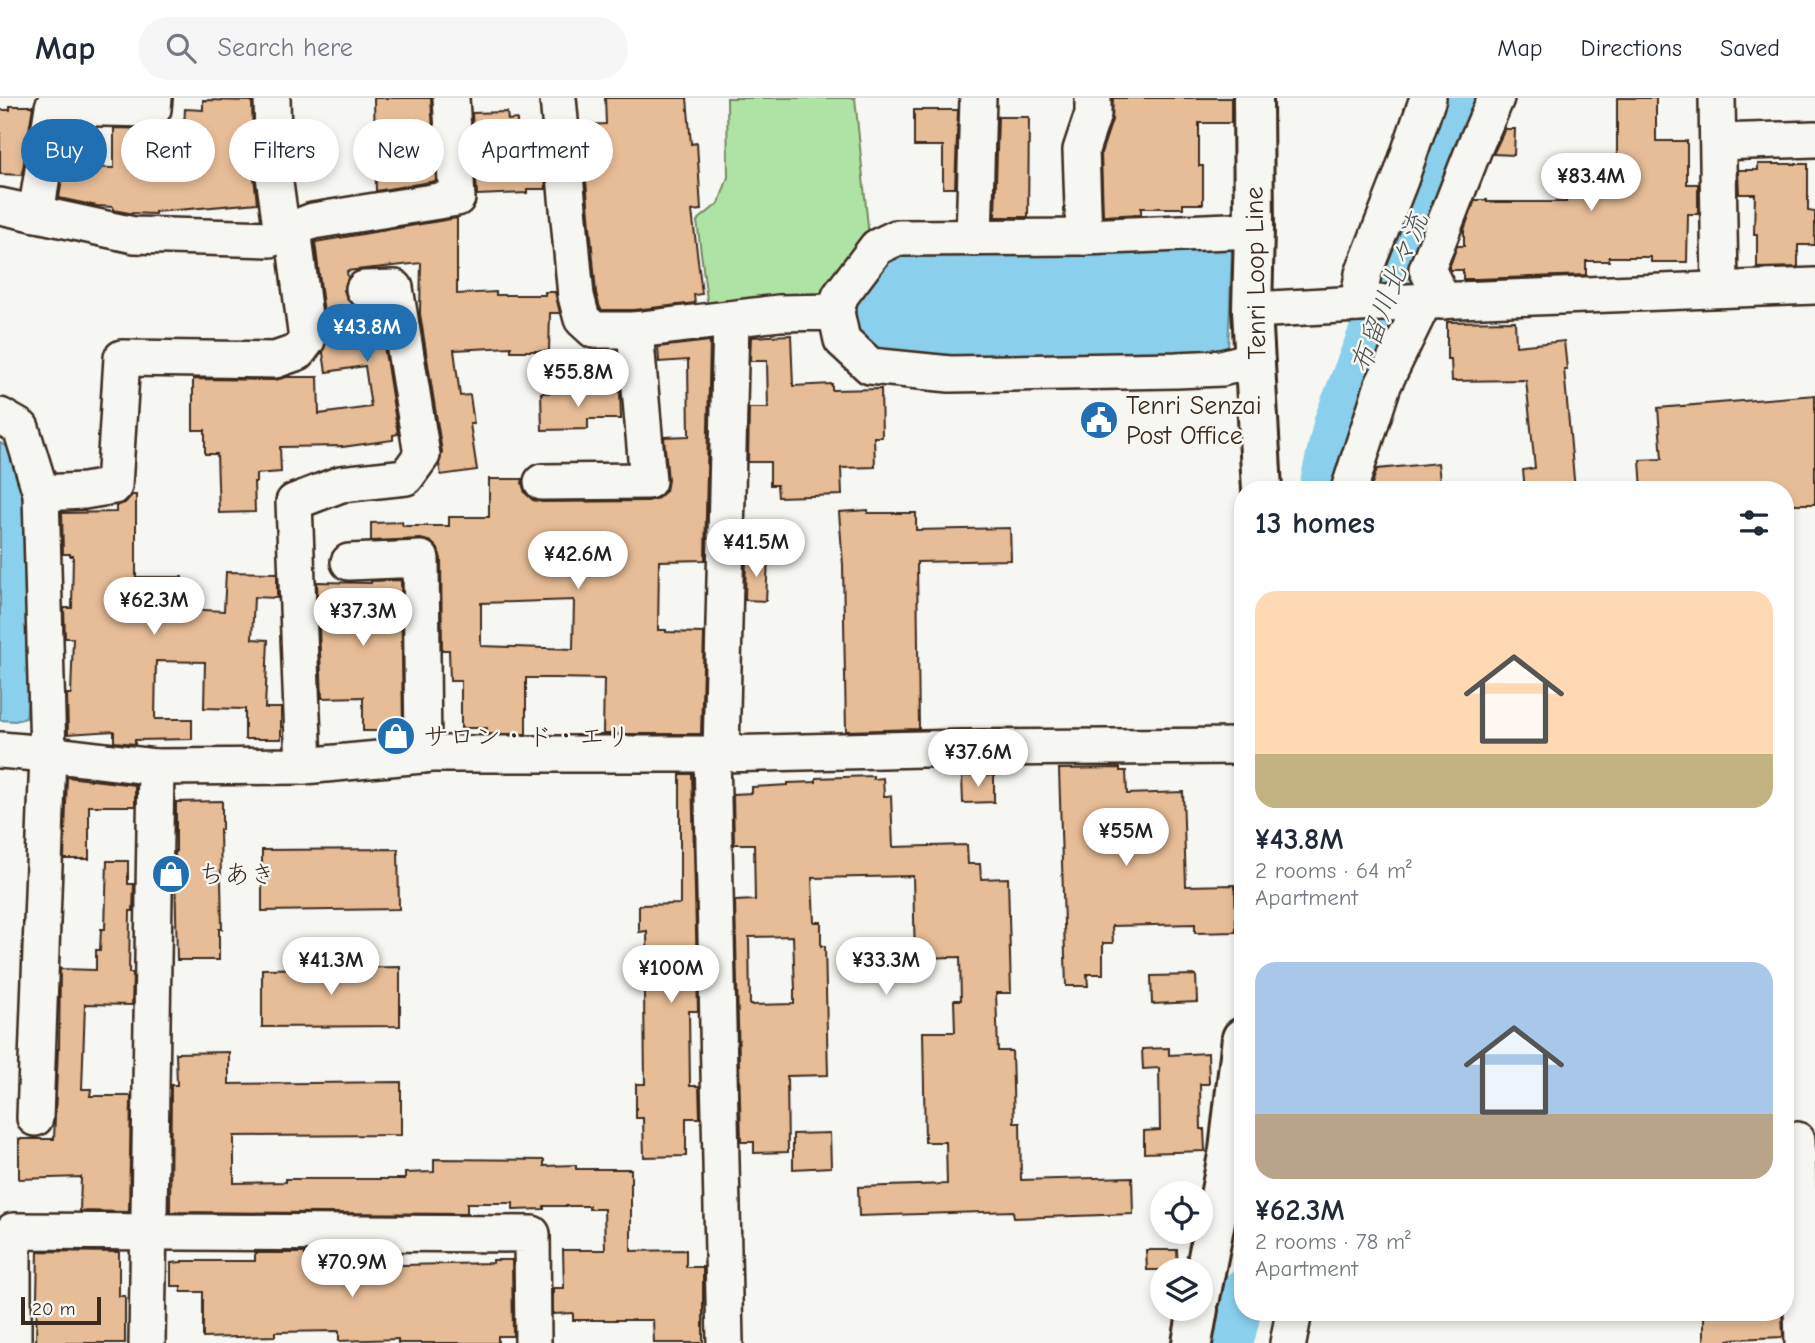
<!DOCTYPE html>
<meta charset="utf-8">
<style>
:root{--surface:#fff;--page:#f6f6f7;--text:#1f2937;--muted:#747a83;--line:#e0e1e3;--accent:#1f6fb2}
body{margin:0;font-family:"Comic Neue","Klee One",sans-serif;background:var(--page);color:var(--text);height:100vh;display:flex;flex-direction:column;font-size:26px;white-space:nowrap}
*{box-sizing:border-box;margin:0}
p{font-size:23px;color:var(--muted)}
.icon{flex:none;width:38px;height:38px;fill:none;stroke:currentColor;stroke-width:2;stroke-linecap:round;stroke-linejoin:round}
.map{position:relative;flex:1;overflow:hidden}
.drawer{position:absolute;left:1234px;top:383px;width:560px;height:840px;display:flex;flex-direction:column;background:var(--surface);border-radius:28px;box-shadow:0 4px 10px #0003}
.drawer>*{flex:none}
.guide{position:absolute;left:21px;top:21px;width:665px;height:63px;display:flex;gap:14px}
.controls{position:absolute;left:1150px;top:1083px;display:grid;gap:14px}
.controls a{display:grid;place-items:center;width:63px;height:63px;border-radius:50%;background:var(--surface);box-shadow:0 4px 10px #0003;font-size:35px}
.scale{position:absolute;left:21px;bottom:18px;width:80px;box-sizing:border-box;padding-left:7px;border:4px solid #3b2a1e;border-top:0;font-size:19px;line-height:24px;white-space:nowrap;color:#3b2a1e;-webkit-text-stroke:5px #f6f6f2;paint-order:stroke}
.price{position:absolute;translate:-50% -60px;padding:0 16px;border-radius:24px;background:#fff;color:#222;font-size:23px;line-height:46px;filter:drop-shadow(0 2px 4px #0008)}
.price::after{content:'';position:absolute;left:50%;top:42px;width:21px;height:16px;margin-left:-10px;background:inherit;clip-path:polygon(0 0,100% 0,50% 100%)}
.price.on{background:var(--accent);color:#fff}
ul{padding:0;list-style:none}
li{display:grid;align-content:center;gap:14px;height:371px;padding:0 21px}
li span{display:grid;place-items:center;height:217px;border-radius:21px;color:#555}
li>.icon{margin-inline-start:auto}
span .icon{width:126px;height:126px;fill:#fffc;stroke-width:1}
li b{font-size:30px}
h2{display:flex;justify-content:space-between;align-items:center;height:84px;padding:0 21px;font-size:30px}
.chip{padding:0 24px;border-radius:32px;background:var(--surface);box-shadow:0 4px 10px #0003;font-size:24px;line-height:63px}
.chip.on{background:var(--accent);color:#fff}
header{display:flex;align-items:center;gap:42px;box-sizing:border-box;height:98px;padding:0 35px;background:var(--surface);border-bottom:2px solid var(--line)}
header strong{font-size:33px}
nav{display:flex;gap:38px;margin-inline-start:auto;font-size:24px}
.search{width:490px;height:63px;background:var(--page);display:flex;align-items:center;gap:18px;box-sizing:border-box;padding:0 24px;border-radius:38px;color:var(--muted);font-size:26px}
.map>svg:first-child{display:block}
</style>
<header>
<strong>Map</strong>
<div class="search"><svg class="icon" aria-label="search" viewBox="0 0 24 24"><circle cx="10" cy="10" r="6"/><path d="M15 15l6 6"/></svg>Search here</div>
<nav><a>Map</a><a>Directions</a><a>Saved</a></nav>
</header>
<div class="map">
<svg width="1815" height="1245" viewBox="0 0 1815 1245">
<rect width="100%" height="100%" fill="#f6f6f2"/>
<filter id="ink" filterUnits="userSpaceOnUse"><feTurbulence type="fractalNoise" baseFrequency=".0143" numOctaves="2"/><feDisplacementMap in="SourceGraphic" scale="14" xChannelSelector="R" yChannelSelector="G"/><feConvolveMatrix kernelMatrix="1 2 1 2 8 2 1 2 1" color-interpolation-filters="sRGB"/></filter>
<g filter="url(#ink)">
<polygon fill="#afe3a5" stroke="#758662" stroke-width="2" points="727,0 855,0 869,139 820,202 708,210 697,123 719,105 728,79"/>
<g fill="#8ad0ec" stroke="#6a8e9a" stroke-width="2">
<polygon points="1223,141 1232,151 1228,253 1184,265 875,258 850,237 847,210 893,151"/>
<path d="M0 345C16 350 22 369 26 384L29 583 26 620 15 623 0 622Z"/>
</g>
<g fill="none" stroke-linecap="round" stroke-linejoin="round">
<g stroke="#8ad0ec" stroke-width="47">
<polyline points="1322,392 1337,325 1400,163 1451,23 1463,0"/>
<polyline points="1230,1245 1242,1195"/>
</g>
</g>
<g fill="#e7bd97" stroke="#3b2a1e" stroke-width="2" fill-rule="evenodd">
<polygon points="374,0 431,0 436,83 376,93"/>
<polygon points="605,0 687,0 691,46 697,45 701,112 692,113 702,196 694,197 695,205 634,212 602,212 600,210 596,195 581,27 606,26"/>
<polygon points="1113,0 1231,0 1231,25 1199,25 1199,68 1203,68 1203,106 1183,106 1183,110 1141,110 1141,116 1103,118 1101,55 1112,22"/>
<polygon points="1617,0 1656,0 1656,43 1687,43 1687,86 1698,86 1698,116 1688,116 1687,164 1651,164 1651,159 1609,159 1609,163 1586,163 1586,177 1476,181 1463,181 1463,172 1450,172 1449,170 1457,148 1464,148 1464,132 1475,102 1487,102 1487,104 1566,104 1566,89 1612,88 1612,65 1617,65"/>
<polygon points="203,2 252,3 254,79 257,105 155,114 155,116 129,115 113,112 113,109 97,108 59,100 66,54 71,54 71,69 114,70 114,30 153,31 162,29 184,29 185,11 203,12"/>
<polygon points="10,8 33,8 22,77 0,76 0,12 10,12"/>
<polygon points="914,12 958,12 955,90 943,90 943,48 914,48"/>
<polygon points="507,14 508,22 517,21 517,37 541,35 546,91 527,91 527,95 477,97 472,15"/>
<polygon points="998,19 1029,19 1028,119 995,119"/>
<polygon points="1505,31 1515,31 1514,57 1493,56"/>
<polygon points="1758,66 1808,66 1808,113 1815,114 1815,147 1798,147 1798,169 1757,170 1757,136 1754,136 1755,96 1739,96 1738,72 1758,72"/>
<polygon points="457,120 457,196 496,194 496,197 545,197 545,194 555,194 560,215 550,215 549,253 511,253 511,249 454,252 460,298 470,297 474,326 470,326 477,372 441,377 439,366 442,354 420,216 421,165 347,173 348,180 344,192 347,201 352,206 357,239 382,235 398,336 393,337 393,342 342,349 342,348 280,349 281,374 256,376 256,384 254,384 255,414 219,415 217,356 205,356 205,332 193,332 193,281 275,282 287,279 318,279 319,316 371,309 365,268 326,274 323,255 327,239 315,144"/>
<polygon points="1515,223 1516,248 1564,243 1567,271 1564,271 1575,392 1525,392 1523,372 1535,370 1526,282 1452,283 1451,261 1447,261 1447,224"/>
<polygon points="791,237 793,288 832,286 832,292 881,291 882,339 874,339 875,369 841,370 842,397 778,399 777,387 770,387 770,364 748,364 749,310 768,310 767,263 750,263 751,239"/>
<path d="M710 243 705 462 659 463 658 532H666V534L704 535 701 636H603L604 581 554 580H526V636H487V630H461V583H450L449 552H442L441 461 438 451 431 444 421 441 371 443V425L402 424 403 428H449V419H489V381H523L522 385 525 395 533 402 542 404 648 403 658 400 666 393 668 382 664 339 689 338 688 262 659 264 658 249ZM574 502 573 551 481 548V505Z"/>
<polygon points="620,293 621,321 588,321 588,331 542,332 541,295"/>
<polygon points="1815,297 1815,406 1785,406 1785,392 1642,392 1640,362 1662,361 1658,310"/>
<polygon points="1438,365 1441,392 1370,392 1377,371"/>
<polygon points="132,397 136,397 136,479 182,479 181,511 224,513 226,474 277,475 277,500 254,499 252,541 268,542 265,610 281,610 281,641 245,641 245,611 204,610 205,564 156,563 155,621 192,621 192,641 135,642 135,646 114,644 114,633 68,636 67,596 71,596 73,540 65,540 64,510 72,510 73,458 70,458 70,456 63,456 62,415 116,414 116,408 125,405"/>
<polygon points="868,412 868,415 916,415 916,432 1010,430 1011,462 917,464 919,631 846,633 843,467 839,414"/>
<polygon points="746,459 768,460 766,503 745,502"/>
<polygon points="401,482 403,633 363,633 363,599 322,600 317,484 371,485 371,483"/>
<polygon points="1120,670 1120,673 1126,673 1127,696 1183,694 1186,788 1235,787 1236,834 1195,835 1195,826 1112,828 1113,845 1103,845 1103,876 1087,876 1088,888 1066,888 1059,671"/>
<polygon points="680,676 692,676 698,913 689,913 690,988 699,988 700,1020 686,1020 686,1058 644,1059 643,1020 636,1020 636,986 645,986 644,892 648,892 647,833 639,834 639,807 680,806"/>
<polygon points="994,677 994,704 963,705 962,678"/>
<path d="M873 678V681L883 680 884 698H891L893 749 967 747 968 766H980L981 781 1008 780 1011 895H996L998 953H1012L1014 1025H1020L1021 1082 1132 1079 1133 1116 1014 1120 1013 1113 859 1118 858 1089 947 1086 946 1044H925L923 934H955L954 902H961L960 859 915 860 913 778 812 780 814 824H821V848H825L828 977 787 978 788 1054 754 1055V1044H741L735 803 755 802 754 746H734L733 696 752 695V689L788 687V685L816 684V680ZM793 838 795 892H794V906L750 907 749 839Z"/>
<polygon points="67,679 135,687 135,708 89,708 89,761 64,761"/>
<polygon points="222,703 222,732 220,732 222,831 219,831 219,862 177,862 175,769 175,753 176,753 176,704"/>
<polygon points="398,751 399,811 262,813 262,752"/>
<polygon points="107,763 128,763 128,786 134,786 133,813 130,813 129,875 133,875 132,907 85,906 82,991 91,991 90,998 131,998 129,1114 80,1113 81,1079 19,1081 19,1041 54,1041 58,951 59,951 60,871 96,872 96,852 100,852 101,831 105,831"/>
<polygon points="400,869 400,928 262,929 262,871"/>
<polygon points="1196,877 1197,904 1152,906 1151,878"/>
<polygon points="1169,950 1169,957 1208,955 1209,986 1200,986 1201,1031 1204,1031 1205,1053 1144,1055 1144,1033 1160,1032 1159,970 1143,971 1142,951"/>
<polygon points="229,954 229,986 401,984 401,1037 234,1038 234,1085 286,1084 286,1081 405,1081 405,1075 434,1074 434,1061 544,1062 544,1068 576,1067 576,1071 631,1071 631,1153 686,1152 686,1169 703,1169 703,1245 654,1245 653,1222 573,1222 573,1215 553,1216 553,1190 564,1190 563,1152 605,1152 604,1111 589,1111 589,1108 544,1108 544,1111 513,1112 513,1105 467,1105 467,1116 170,1114 171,987 177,987 176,955"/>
<polygon points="830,1035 831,1069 793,1071 793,1036"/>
<polygon points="1146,1152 1177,1152 1178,1172 1147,1172"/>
<polygon points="38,1153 119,1154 119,1198 125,1198 125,1245 36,1245"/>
<polygon points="255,1155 305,1155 305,1162 348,1162 348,1167 358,1168 493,1165 493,1162 512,1162 513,1238 498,1238 498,1245 398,1245 398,1241 339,1243 339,1233 275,1234 275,1238 203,1240 203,1194 181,1194 181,1188 171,1188 171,1165 182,1164 182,1163 255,1163"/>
<polygon points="1704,1214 1782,1214 1783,1239 1733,1241 1728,1242 1728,1245 1704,1245"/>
</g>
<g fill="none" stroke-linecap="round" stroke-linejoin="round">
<defs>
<g id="minor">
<polyline points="272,0 274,78 282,135"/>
<polyline points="558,0 576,198 582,221 594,232 635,232 779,215 836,214 842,242 870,268 950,276 1176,272 1222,270 1256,261"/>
<polyline points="1717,0 1720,191"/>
<polyline points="1718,44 1815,41"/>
<polyline points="0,108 134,137 270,141 282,135 313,123 457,100 451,0"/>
<polyline points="36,116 53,9 153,11 154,0"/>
<polyline points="1084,139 1081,52 1093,16 1093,0"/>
<polyline points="974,140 978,0"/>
<polyline points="1443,203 1427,171 1475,48 1496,0"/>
<polyline points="1358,206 1363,176 1400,82 1428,0"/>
<polyline points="1252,212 1358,206 1815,188"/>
<polyline points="836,214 840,198 877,149 896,140 1084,139 1254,132"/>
<polyline points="0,318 21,330 41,395 48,656 35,1020"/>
<polyline points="542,384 648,383 635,232"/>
<polyline points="1349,392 1383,287 1424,203"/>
<polyline points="41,395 84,393 114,388 122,260 275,262 298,254 307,242 293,131"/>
<polyline points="349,464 421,461 423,657"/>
<polyline points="0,652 48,656 156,669 304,668 432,656 721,656 962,650 1242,648"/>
<polyline points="712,656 725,1245"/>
<polyline points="721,656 731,221"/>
<polyline points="304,668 294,404 341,386 406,379 422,357 395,190 364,191"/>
<polyline points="1797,1042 1803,1245"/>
<polyline points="13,1245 13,1133 532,1136 533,1245"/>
<polyline points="147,1245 156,669"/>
<polyline points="1288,1245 1294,1214"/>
</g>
<g id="major">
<polyline points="1253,0 1254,132 1252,212 1262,392"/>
<polyline points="1200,1200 1229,1052 1242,940"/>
<polyline points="1192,1245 1198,1211"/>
</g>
</defs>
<use href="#minor" stroke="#3b2a1e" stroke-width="40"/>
<use href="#major" stroke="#3b2a1e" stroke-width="44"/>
<use href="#minor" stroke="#f6f6f2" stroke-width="35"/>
<use href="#major" stroke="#f6f6f2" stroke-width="38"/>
</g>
</g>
<defs>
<symbol id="civic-disc" viewBox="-11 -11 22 22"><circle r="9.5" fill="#1f6fb2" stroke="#f6f6f2"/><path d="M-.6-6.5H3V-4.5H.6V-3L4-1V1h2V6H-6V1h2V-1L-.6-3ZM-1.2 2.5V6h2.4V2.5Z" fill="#fff"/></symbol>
<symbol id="shop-disc" viewBox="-11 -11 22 22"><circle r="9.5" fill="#1f6fb2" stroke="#f6f6f2"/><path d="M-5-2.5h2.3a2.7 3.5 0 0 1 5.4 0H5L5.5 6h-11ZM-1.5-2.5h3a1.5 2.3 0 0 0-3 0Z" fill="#fff"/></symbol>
</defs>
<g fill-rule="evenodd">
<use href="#civic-disc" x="1077" y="300" width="44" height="44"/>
<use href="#shop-disc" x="374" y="616" width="44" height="44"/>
<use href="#shop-disc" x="149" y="754" width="44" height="44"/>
</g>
<g text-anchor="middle" stroke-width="5" stroke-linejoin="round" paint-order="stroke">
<g font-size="26" fill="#3b2a1e" stroke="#f6f6f2">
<text transform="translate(1255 175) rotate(-91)" y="9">Tenri Loop Line</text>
</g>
<g font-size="26" fill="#3b2a1e" stroke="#f6f6f2" text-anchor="start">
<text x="1126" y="316">Tenri Senzai<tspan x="1126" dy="30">Post Office</tspan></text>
<text x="423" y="647">サロン・ド・エリ</text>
<text x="198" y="785">ちあき</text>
</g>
<g font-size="28" font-style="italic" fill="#4f5452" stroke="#f6f6f2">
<text transform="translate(1388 195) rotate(-69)" y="10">布留川北々流</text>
</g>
</g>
</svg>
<div class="controls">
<a><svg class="icon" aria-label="locate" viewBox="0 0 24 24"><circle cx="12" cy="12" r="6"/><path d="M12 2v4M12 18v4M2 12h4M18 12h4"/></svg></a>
<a><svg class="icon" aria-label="layers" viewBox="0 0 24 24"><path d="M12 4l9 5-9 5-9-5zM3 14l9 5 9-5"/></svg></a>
</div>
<div class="scale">20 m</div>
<b class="price" style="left:1591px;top:115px">¥83.4M</b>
<b class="price on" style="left:367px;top:266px">¥43.8M</b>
<b class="price" style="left:578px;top:311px">¥55.8M</b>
<b class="price" style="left:756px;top:481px">¥41.5M</b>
<b class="price" style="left:578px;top:493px">¥42.6M</b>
<b class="price" style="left:154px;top:539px">¥62.3M</b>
<b class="price" style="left:363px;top:550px">¥37.3M</b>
<b class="price" style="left:978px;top:691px">¥37.6M</b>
<b class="price" style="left:1126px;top:770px">¥55M</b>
<b class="price" style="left:331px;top:899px">¥41.3M</b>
<b class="price" style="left:886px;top:899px">¥33.3M</b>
<b class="price" style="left:671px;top:907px">¥100M</b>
<b class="price" style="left:352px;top:1201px">¥70.9M</b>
<div class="guide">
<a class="chip on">Buy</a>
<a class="chip">Rent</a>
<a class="chip">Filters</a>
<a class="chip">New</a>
<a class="chip">Apartment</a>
</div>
<section class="drawer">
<h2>13 homes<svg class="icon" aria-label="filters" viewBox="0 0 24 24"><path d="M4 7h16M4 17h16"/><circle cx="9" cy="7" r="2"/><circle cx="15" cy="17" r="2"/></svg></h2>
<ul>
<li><span style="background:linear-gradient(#ffd9b3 75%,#c2b280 0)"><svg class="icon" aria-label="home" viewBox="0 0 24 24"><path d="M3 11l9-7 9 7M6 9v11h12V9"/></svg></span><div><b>¥43.8M</b><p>2 rooms · 64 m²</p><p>Apartment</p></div></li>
<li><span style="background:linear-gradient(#a9c7e8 70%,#b9a48a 0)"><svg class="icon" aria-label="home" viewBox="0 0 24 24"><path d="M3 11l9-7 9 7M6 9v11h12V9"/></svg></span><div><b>¥62.3M</b><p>2 rooms · 78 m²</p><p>Apartment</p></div></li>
</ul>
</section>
</div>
